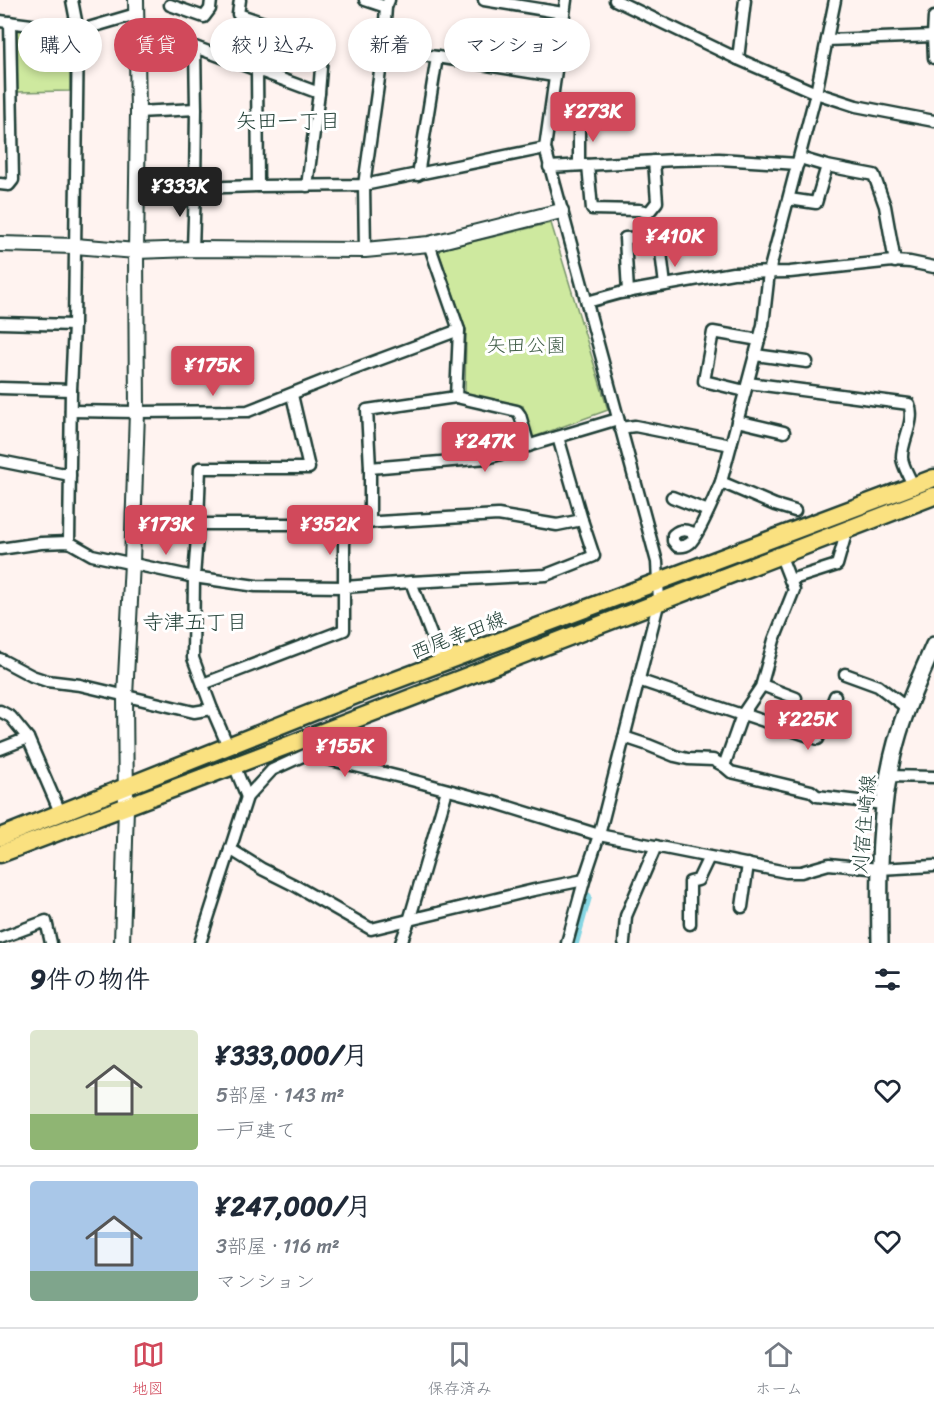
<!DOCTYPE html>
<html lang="ja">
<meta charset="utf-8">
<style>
:root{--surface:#fff;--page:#f6f6f7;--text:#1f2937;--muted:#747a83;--line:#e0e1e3;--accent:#d1495b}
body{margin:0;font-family:Sriracha,"Klee One",sans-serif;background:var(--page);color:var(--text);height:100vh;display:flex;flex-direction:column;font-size:22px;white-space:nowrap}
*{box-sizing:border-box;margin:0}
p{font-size:20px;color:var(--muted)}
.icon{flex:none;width:33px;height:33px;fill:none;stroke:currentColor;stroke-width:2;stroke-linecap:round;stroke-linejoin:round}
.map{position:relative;height:943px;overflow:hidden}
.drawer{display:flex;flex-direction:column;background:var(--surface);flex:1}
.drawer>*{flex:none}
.hud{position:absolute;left:18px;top:18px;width:600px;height:54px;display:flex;gap:12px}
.price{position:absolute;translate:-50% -51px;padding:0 14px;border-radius:6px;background:var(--accent);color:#fff;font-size:20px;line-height:39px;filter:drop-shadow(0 2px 3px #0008)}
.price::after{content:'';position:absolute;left:50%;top:36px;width:18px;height:14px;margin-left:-9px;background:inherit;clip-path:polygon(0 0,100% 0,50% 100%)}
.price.active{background:#222;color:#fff}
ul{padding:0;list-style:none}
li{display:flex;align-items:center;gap:18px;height:150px;padding:0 30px}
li+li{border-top:2px solid var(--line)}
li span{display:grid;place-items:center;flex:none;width:168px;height:120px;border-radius:6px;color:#555}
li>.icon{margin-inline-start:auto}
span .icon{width:72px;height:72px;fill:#fffc;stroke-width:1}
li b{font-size:26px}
h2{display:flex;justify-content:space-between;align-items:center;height:72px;padding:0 30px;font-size:26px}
.tag{padding:0 21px;border-radius:27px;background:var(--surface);box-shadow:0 3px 9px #0003;font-size:21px;line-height:54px}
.tag.active{background:var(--accent);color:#fff}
.dock{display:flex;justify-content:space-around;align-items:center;height:84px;border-top:2px solid var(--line);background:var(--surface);font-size:16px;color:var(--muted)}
.dock a{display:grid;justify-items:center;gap:3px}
.dock .active{color:var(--accent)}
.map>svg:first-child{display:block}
</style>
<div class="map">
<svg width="934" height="943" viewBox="0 0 934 943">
<rect width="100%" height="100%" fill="#fff3f0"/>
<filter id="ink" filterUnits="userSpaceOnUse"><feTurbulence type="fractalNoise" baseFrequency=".0167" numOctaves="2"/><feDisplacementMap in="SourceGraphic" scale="12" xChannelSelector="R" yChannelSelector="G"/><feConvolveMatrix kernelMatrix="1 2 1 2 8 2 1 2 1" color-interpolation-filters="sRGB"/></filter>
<g filter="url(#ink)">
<g fill="#cee99f" stroke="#76936a" stroke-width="1.5">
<polygon points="17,30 69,38 70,91 17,92"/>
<polygon points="551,223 608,410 531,438 523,406 465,393 466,330 438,250"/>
</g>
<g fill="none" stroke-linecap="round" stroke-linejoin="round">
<polyline stroke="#86d6e3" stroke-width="10" points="574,943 587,897"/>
<defs>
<g id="minor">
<polyline points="240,0 238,14 323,43 319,93 195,47 196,109 195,188 258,186 364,185 545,148"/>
<polyline points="365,0 386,7"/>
<polyline points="484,0 563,13"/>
<polyline points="615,0 738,59 816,93 856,106 934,121"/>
<polyline points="170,5 204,17 210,9 211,0"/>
<polyline points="934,17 933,36 934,58"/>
<polyline points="0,21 78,31 136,14"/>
<polyline points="827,40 934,36"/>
<polyline points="383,50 437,57 554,76"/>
<polyline points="738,59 745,0"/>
<polyline points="257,70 258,186"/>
<polyline points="138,112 196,109"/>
<polyline points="800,158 827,166 874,175 885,206 895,262"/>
<polyline points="579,165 579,122"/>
<polyline points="588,165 592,209 639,210 649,212 657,202 654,161"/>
<polyline points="549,167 675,160 719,159 798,164"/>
<polyline points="418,175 437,57"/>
<polyline points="0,184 9,185 13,180 10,22"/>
<polyline points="307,186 319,93"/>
<polyline points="789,199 816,203 827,166"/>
<polyline points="429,244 459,330 456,397 517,411 520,415 529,446"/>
<polyline points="193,249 195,188"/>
<polyline points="365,250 364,185 383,50 386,7 389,0"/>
<polyline points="628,292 625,238 659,236 665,285"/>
<polyline points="587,302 620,293 733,273 790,272 893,261 910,262 934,267"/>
<polyline points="0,323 74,325"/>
<polyline points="755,355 807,362"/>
<path d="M748 383 909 404C916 421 901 442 902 458 903 467 910 477 913 486"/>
<polyline points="0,388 71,390"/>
<polyline points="745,391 704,381 713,332 759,340"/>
<polyline points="71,411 137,412 248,411 346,372 459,330"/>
<polyline points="737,421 784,432"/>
<polyline points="620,428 635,426 731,445"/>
<polyline points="0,461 70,475"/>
<polyline points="370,468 367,410 456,397"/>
<polyline points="721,482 775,505 795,511"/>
<polyline points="672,497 708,511"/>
<polyline points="370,523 370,468 487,458 618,419"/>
<polyline points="198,524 344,524 498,515 557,525 582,520"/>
<path d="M696 534C687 530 681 528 673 535V541L677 546C682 547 686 546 690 543 698 536 716 494 721 482L763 325 769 272 816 93 835 0"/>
<polyline points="69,542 71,390 74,325 78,31 72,0"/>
<polyline points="0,549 41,543 69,542 92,555 194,577 256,586 345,587 411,582 546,575 594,556 582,520 558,437"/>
<polyline points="790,580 837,565 847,530"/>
<polyline points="411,582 442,663"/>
<polyline points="0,659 32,676 47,681 80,685 194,712 212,709"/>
<polyline points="845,674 878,686 907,708"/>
<polyline points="638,680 742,715 761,687 774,640 794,590 780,554"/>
<polyline points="203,684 344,630 344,524"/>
<polyline points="762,685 796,698"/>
<polyline points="0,711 11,717 28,738 60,812"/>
<polyline points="743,714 818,739 835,696"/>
<polyline points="624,737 648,745 675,756 688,759 713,760 724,766 742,715"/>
<polyline points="228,746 212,709 193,658 194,577 198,524 200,468 309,468 292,395"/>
<polyline points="0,749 28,738"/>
<polyline points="234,765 247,797"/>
<polyline points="724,766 731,772 811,791 817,796 883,804"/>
<polyline points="888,776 934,777"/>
<polyline points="230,849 262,869 294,885 371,929 534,890 584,880 599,835 659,601 657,562 545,148 566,0"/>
<polyline points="742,907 748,864"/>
<polyline points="690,924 690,882 698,880 709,857"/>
<polyline points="0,938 46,921 51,943"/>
<polyline points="200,943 247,797 272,770 307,754 404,778 493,802 599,835 786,872 801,872 829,864 879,869 934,866"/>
<polyline points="401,943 409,921 447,790"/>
<polyline points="567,943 586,874"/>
<polyline points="624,943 626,916 656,846"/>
</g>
<g id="tertiary">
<polyline points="0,244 75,246 136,251 193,249 365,250 429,244 561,211"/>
<polyline points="122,943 126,807 125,696 132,563 137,412 136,251 138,112 136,0"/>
</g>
<path id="secondary" d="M880 943C879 876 878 808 896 743 905 709 920 677 934 645"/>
<g id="primary">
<polyline points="0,837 356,695 934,478"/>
<polyline points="0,854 286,746 934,496"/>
</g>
</defs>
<use href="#minor" stroke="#1f3d34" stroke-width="15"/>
<use href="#tertiary" stroke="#1f3d34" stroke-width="18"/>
<use href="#secondary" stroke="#1f3d34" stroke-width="20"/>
<use href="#primary" stroke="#1f3d34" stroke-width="21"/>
<use href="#minor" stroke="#fff" stroke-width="10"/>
<use href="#tertiary" stroke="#fff" stroke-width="14"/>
<use href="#secondary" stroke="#fff" stroke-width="15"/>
<use href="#primary" stroke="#fae180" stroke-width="16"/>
</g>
</g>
<g text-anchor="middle" stroke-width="6" stroke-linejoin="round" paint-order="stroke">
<g font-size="20" fill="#425f49" stroke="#fff">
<text x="526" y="352">矢田公園</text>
</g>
<g font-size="20" fill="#1f3d34" stroke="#fff">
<text transform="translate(458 635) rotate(-21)" y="7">西尾幸田線</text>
<text transform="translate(864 824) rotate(-85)" y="7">刈宿住崎線</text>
</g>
<g font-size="21" fill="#1f3d34" stroke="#fff">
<text x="288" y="128">矢田一丁目</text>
<text x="195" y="629">寺津五丁目</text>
</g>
</g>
</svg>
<b class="price" style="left:593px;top:143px">¥273K</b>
<b class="price active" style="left:180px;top:218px">¥333K</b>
<b class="price" style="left:675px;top:268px">¥410K</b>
<b class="price" style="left:213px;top:397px">¥175K</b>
<b class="price" style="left:485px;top:473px">¥247K</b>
<b class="price" style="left:166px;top:556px">¥173K</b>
<b class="price" style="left:330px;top:556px">¥352K</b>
<b class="price" style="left:808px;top:751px">¥225K</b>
<b class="price" style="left:345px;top:778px">¥155K</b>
<div class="hud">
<a class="tag">購入</a>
<a class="tag active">賃貸</a>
<a class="tag">絞り込み</a>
<a class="tag">新着</a>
<a class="tag">マンション</a>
</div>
</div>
<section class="drawer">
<h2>9件の物件<svg class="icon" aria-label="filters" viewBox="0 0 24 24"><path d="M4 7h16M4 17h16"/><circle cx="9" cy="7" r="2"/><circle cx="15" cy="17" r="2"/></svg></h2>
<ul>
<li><span style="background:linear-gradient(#dfe7d0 70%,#8fb573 0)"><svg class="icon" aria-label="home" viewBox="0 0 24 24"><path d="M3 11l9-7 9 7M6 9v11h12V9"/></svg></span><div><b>¥333,000/月</b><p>5部屋 · 143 m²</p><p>一戸建て</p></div><svg class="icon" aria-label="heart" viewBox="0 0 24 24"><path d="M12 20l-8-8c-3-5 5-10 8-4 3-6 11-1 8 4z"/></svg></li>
<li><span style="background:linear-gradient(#a9c7e8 75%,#7fa58c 0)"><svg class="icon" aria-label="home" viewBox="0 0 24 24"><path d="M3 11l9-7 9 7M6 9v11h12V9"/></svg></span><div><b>¥247,000/月</b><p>3部屋 · 116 m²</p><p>マンション</p></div><svg class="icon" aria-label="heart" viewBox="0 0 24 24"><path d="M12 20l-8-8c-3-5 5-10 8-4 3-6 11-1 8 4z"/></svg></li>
</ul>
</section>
<nav class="dock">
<a class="active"><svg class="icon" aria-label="map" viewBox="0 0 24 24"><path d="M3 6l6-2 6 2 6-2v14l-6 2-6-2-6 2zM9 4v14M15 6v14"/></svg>地図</a>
<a><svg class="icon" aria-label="saved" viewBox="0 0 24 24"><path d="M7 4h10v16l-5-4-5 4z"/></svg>保存済み</a>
<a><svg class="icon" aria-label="home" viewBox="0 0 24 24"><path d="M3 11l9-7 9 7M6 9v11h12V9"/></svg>ホーム</a>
</nav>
